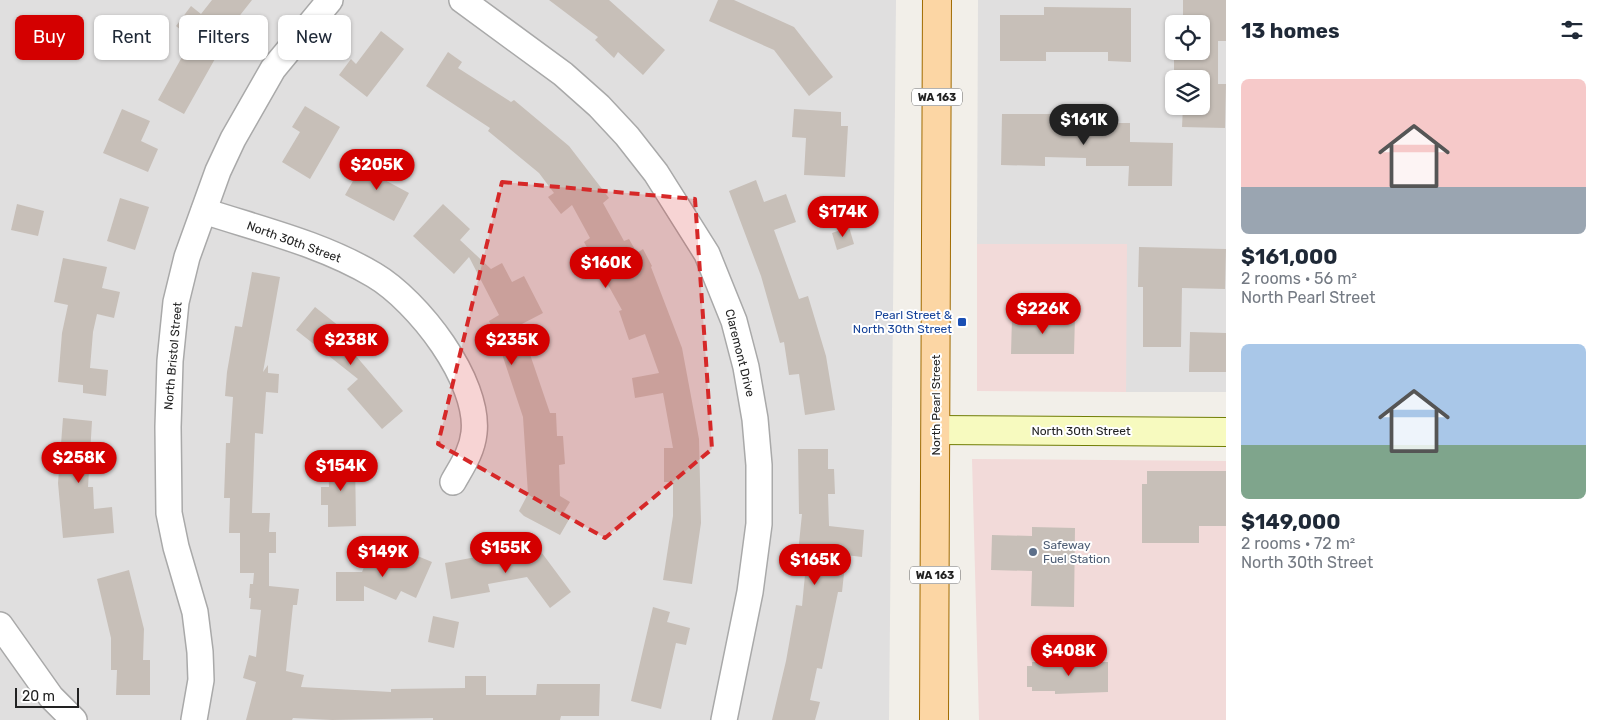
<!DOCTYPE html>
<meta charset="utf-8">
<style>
:root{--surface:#fff;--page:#f6f6f7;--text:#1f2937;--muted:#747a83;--accent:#d40000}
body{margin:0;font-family:Rubik,sans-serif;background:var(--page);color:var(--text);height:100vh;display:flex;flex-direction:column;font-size:19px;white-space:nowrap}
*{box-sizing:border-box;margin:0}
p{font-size:16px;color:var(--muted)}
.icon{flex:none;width:28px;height:28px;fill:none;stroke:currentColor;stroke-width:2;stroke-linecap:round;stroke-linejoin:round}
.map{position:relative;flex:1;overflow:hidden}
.details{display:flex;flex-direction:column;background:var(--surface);width:375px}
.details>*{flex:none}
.top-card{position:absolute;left:15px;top:15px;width:475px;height:45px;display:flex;gap:10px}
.tools{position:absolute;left:1165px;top:15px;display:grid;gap:10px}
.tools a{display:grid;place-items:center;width:45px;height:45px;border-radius:8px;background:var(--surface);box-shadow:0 1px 4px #0004;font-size:25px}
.scale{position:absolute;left:15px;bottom:12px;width:64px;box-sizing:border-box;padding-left:5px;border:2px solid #222;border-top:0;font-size:14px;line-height:18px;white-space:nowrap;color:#222;-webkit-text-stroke:4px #fff;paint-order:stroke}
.price{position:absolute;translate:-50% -42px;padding:0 11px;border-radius:18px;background:var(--accent);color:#fff;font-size:16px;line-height:32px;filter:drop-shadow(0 1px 2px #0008)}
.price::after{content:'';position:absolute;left:50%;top:30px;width:15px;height:11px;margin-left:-8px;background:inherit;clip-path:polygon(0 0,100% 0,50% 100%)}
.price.current{background:#222;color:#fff}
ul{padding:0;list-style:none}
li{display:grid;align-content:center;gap:10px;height:265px;padding:0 15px}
li span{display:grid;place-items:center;height:155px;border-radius:8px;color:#555}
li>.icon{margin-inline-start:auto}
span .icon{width:90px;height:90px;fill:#fffc;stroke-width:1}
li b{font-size:21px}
h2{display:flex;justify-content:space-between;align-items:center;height:60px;padding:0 15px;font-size:21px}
.chip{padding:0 18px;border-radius:8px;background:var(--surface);box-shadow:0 1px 4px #0004;font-size:18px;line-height:45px}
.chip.current{background:var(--accent);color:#fff}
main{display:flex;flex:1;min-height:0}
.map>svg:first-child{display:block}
</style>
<main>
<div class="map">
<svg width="1226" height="720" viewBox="0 0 1226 720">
<rect width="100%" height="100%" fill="#f2efe9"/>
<g fill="#e0dfdf" fill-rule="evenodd">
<polygon points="0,0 896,0 889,720 0,720"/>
<path d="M978 0H1226V392H1126V244H977ZM1174 24H1201V51H1174ZM1174 79H1201V106H1174Z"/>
</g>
<g fill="#f2dad9">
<polygon points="977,244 1127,244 1126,392 977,391"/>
<polygon points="972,459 1226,461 1226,720 979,720"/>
</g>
<g fill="#c7bfb8">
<polygon points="212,0 252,0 226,33 235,39 219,60 216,57 184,114 158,100 192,39 176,26 191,6 201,14"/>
<polygon points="549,0 609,0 665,50 643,75 618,52 614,58 595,40 598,37"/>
<polygon points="718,0 734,0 794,27 833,77 809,96 774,50 709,21"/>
<polygon points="1183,0 1226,0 1226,41 1218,41 1218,84 1226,84 1225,128 1182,127 1183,106 1201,106 1201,79 1174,79 1174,51 1201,51 1201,24 1183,24"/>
<polygon points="1044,7 1131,8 1131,62 1108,61 1108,52 1046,52 1046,61 1000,61 1000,15 1044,15"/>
<polygon points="381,31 404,49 367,97 339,75 351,59 356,64"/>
<polygon points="448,52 462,62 458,68 511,102 514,100 569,146 609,198 603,203 624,241 629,239 637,253 643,249 652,266 651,267 682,348 699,439 701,523 692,584 663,580 673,516 673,482 664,482 664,448 673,448 663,393 635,398 632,378 659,373 645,334 629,340 619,311 622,310 584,242 590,238 572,205 561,214 548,197 554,193 539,173 488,131 490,128 426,86"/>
<polygon points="305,106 340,127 310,179 282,162 300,132 292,127"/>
<polygon points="122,109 150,121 141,141 158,149 148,172 103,153"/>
<polygon points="794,109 841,112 841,126 848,126 845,177 804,175 806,138 792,137"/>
<polygon points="1002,114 1088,114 1088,123 1130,123 1130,142 1173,143 1172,186 1128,186 1129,166 1086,166 1086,158 1045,157 1045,166 1001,165"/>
<polygon points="366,158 386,169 381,178 409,193 394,221 345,195"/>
<polygon points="756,180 764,202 786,194 796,222 774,230 799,299 808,296 826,356 835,410 805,415 799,374 789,375 784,342 780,343 761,276 729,191"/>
<polygon points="120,198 149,207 135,250 107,241"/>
<polygon points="17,204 44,211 38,236 11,230"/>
<polygon points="443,204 470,229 460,240 491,269 502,263 512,282 524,276 543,313 520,325 550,413 556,413 557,436 563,436 565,464 559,465 560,496 570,502 564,512 571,516 560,535 524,516 519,511 528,494 523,417 502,354 505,353 489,321 499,315 469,257 454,274 413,236"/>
<polygon points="849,227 854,244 837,250 832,233"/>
<polygon points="1139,247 1226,249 1225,289 1182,288 1181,347 1143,347 1143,287 1138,287"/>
<polygon points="63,258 107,267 102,288 120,292 114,318 97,314 93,332 90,368 108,370 106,396 83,393 83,385 58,382 62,333 68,305 54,302"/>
<polygon points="252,272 280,277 263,372 268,365 268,373 279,374 278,393 266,392 263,434 255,433 252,513 270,513 269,532 276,532 276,553 269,553 269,586 299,589 297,605 293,605 286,671 304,675 301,687 391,692 391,689 465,688 465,676 486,676 486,695 536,695 537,684 600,684 599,716 561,716 560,720 433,720 433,718 332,720 293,718 292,720 246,720 256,682 243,678 249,655 256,657 261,610 250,609 251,598 249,598 250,584 253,584 254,573 240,573 240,533 229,533 230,498 224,498 226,443 230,443 233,397 225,396 227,372 235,326 242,327"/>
<polygon points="315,307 364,346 356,356 403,411 382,429 347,389 358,379 296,330"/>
<polygon points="1033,315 1075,316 1074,354 1011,354 1012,317 1033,318"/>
<polygon points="1190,332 1226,333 1226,372 1189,372"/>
<polygon points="63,418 92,421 88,487 93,487 94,509 112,507 114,533 63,538 58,483"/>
<polygon points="798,449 828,449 828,469 834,469 835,494 828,494 829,526 864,530 862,557 846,555 842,592 838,592 822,669 817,668 810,700 820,702 815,720 772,720 786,661 796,605 802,606 807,554 798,553 802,514 799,514"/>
<polygon points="328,457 355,457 356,526 328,527 328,505 321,505 321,487 329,487"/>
<polygon points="1147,471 1226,471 1226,526 1199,526 1199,543 1142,543 1142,484 1147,484"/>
<polygon points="1032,527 1075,528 1074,607 1031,606 1032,571 991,570 992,535 1032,536"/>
<polygon points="536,545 571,592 550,608 527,577 488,584 490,592 451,599 445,563"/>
<polygon points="372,548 410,564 415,555 432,562 416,598 401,591 396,600 364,586 364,601 336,601 336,572 362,572"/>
<polygon points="129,570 144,629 143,660 150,660 150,695 116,695 117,670 111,670 111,638 97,579"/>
<polygon points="653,607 670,612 667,622 690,628 686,645 676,643 661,709 631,701"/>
<polygon points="433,616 459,622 454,648 428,642"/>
<polygon points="1032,662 1108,662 1108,692 1055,694 1055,691 1032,691 1032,687 1027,687 1027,666 1032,666"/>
</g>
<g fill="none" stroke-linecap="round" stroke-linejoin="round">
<defs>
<g id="street">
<polyline points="462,0 563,74 599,106 627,136 656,173 707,254 734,321 746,367 755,419 759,465 759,524 750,592 724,720"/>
<path d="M204 211C262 230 322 244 374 275 418 301 480 381 474 433 472 452 462 466 453 482"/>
<polyline points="0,625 51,697 74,720"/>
<polyline points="194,720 201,680 200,652 195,612 176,547 169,513 168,427 170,361 176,302 187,257 218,171 233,139 273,69 330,0"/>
</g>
<polyline id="secondary" points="936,430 1226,432"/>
<polyline id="primary" points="934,720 937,0"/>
</defs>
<use href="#street" stroke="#a9a9a9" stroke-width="28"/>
<use href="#secondary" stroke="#707d05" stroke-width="30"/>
<use href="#primary" stroke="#a06b00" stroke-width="30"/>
<use href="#street" stroke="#fff" stroke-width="25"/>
<use href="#secondary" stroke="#f7fabf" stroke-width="28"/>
<use href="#primary" stroke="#fcd6a4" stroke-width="28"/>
</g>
<path fill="#d62828" fill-opacity="0.2" stroke="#d62828" stroke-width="4" stroke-dasharray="10 6" stroke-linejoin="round" d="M502 182 695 199 712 449 605 538 438 444Z"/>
<rect fill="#1a4fb4" stroke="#fff" stroke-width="2" x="957" y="317" width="10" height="10" rx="2.5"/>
<circle fill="#5c6f8a" stroke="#fff" stroke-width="2" cx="1033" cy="552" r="5"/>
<g text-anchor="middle" stroke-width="4" stroke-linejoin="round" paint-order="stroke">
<g fill="#fff" stroke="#646464" stroke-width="1">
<rect x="912" y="88.5" width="50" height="17" rx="4"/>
<rect x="910" y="566.5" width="50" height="17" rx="4"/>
</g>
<g font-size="11" font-weight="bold" fill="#222">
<text x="937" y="101">WA 163</text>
<text x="935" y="579">WA 163</text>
</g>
<g font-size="12" fill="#222" stroke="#fff">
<text transform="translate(294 242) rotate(20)" y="4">North 30th Street</text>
<text transform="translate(740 353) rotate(76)" y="4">Claremont Drive</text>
<text transform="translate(173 356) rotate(-85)" y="4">North Bristol Street</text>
<text transform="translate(936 405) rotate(-90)" y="4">North Pearl Street</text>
<text x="1081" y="435">North 30th Street</text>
</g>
<g font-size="12" fill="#164399" stroke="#fff" text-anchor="end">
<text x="952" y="319">Pearl Street &amp;<tspan x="952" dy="14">North 30th Street</tspan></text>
</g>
<g font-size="12" fill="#4e5e75" stroke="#fff" text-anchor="start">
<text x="1043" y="549">Safeway<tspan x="1043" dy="14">Fuel Station</tspan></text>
</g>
</g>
</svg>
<div class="tools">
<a><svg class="icon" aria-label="locate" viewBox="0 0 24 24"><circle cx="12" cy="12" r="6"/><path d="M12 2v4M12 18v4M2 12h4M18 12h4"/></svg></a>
<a><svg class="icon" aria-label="layers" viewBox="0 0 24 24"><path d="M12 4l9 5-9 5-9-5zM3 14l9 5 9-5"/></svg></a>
</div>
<div class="scale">20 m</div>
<b class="price current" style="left:1084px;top:146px">$161K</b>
<b class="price" style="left:377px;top:191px">$205K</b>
<b class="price" style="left:843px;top:238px">$174K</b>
<b class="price" style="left:606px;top:289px">$160K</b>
<b class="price" style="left:1043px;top:335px">$226K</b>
<b class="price" style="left:351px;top:366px">$238K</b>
<b class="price" style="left:512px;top:366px">$235K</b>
<b class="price" style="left:79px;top:484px">$258K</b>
<b class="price" style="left:341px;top:492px">$154K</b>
<b class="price" style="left:506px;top:574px">$155K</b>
<b class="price" style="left:383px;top:578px">$149K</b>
<b class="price" style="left:815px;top:586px">$165K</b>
<b class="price" style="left:1069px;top:677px">$408K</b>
<div class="top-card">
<a class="chip current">Buy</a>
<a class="chip">Rent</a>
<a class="chip">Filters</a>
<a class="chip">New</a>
</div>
</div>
<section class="details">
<h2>13 homes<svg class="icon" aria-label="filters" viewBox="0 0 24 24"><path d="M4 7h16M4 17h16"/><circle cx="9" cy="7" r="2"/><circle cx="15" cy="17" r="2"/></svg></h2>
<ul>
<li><span style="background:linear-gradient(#f6c9c9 70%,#9aa5b1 0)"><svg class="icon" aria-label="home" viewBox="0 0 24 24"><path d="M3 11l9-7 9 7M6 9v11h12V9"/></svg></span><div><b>$161,000</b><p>2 rooms · 56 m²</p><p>North Pearl Street</p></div></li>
<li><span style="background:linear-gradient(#a9c7e8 65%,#7fa58c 0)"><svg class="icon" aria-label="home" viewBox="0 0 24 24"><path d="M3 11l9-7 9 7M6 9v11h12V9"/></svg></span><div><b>$149,000</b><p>2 rooms · 72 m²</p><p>North 30th Street</p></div></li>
</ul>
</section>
</main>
